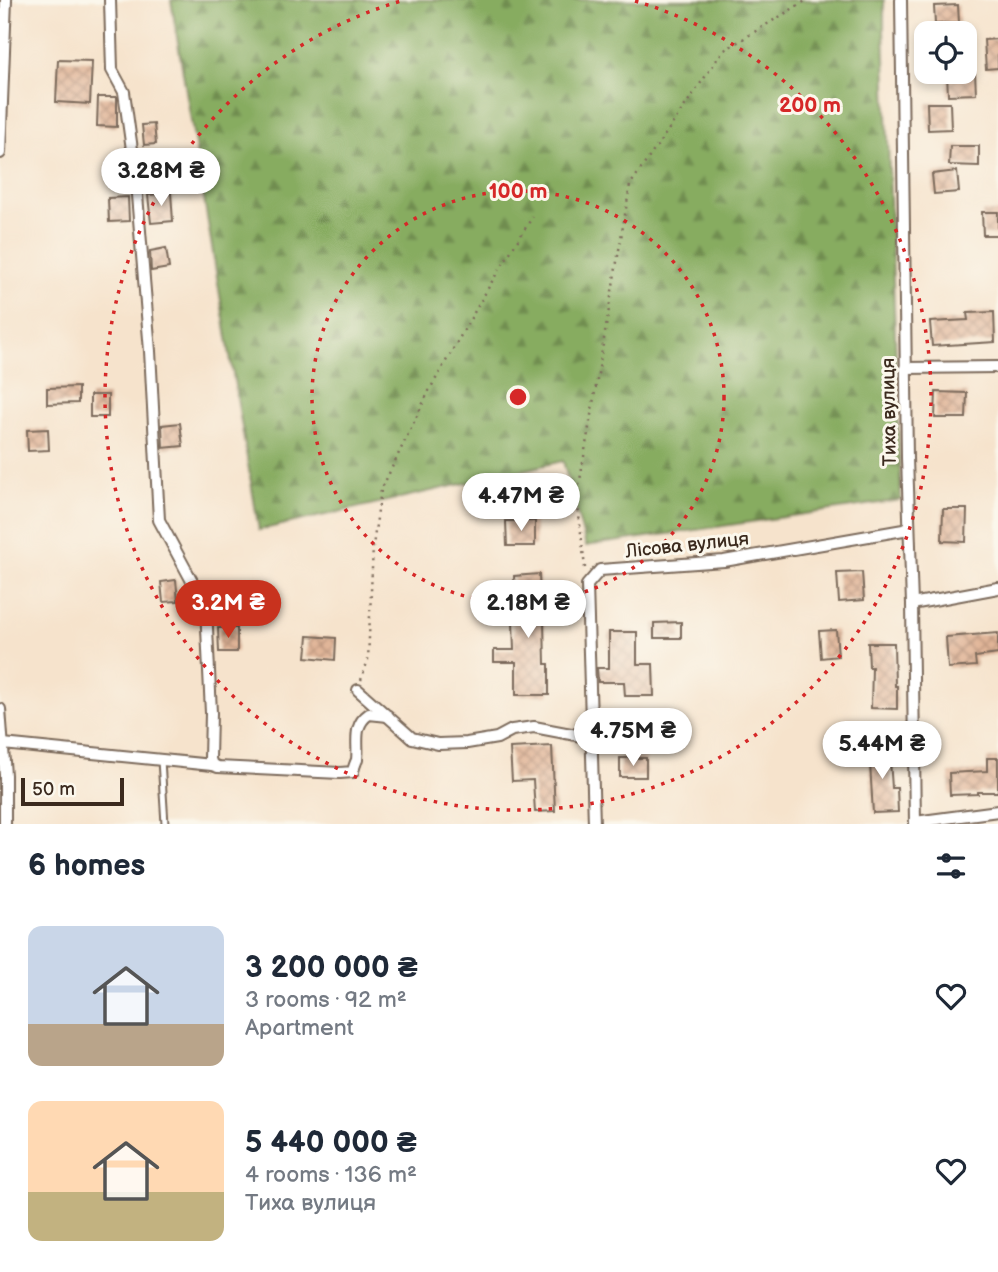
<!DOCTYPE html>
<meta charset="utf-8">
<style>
:root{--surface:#fff;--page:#f2f2f3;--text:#1f2937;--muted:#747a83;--accent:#c8321e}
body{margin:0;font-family:"Balsamiq Sans",sans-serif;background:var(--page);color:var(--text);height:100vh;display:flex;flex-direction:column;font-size:26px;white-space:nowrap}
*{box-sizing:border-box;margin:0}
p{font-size:23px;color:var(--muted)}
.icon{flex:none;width:38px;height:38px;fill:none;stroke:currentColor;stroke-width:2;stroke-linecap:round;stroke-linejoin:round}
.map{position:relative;height:824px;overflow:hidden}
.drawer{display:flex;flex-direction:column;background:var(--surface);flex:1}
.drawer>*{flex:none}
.controls{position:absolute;left:914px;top:21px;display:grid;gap:14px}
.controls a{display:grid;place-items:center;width:63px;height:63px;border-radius:14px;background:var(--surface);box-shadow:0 4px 10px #0003;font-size:35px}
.scale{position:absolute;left:21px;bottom:18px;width:103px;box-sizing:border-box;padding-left:7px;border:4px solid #3b2a1e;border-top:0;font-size:19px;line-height:24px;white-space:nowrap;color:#3b2a1e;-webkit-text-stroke:5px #fbf7ec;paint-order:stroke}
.price{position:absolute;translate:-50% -60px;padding:0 16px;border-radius:24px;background:#fff;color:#222;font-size:23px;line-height:46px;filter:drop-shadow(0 2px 4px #0008)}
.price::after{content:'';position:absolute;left:50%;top:42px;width:21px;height:16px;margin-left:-10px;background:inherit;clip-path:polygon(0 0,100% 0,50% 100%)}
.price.current{background:var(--accent);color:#fff}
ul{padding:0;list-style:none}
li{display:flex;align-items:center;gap:21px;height:175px;padding:0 28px}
li span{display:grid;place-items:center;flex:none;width:196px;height:140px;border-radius:14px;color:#555}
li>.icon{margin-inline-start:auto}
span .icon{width:84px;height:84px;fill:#fffc;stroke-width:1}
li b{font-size:30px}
h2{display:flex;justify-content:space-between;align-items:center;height:84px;padding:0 28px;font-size:30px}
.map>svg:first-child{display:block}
</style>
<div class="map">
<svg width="998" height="824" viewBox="0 0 998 824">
<defs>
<pattern id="forest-firs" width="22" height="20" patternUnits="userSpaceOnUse" patternTransform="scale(1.75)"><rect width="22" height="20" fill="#87ac61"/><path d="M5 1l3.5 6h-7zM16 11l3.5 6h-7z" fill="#708c4f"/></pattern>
<pattern id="building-cross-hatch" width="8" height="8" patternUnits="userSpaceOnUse" patternTransform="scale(1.75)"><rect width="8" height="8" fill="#e1b598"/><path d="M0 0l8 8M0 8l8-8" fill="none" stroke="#b8937b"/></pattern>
</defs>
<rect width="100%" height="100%" fill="#fbf7ec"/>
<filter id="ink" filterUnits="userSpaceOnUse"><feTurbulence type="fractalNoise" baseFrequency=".0143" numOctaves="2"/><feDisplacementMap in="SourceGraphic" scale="14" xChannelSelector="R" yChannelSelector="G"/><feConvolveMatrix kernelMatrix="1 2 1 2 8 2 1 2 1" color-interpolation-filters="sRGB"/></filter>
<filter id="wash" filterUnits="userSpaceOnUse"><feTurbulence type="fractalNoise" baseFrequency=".00686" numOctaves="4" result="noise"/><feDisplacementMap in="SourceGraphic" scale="28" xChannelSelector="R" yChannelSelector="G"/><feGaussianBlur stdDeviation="1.57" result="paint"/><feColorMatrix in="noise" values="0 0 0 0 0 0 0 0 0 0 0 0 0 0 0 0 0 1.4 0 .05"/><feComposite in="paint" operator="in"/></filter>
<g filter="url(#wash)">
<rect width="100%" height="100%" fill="#f6e3cc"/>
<polygon fill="url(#forest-firs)" stroke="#616b40" stroke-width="2" points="171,0 884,0 884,30 901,500 586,546 563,461 259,530"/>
<g id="blocks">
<g fill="url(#building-cross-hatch)">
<polygon points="958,5 959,23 935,24 934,6"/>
<polygon points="998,39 998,68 986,69 984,40"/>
<polygon points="58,60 92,61 90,104 56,102"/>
<polygon points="975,72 976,94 948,95 947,74"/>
<polygon points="98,97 117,97 117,127 97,126"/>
<polygon points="927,103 950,103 951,129 928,130"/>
<polygon points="154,124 156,144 144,145 142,125"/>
<polygon points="950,146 979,146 979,166 949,165"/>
<polygon points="957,171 959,192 934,194 932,174"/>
<polygon points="171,193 173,221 151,223 148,195"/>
<polygon points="128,197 129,221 109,222 108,198"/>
<polygon points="982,212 998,212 998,235 983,235"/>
<polygon points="166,248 169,268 151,271 150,251"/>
<polygon points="994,312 995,342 932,346 930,322 968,320 967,313"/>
<polygon points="78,387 78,403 47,404 47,388"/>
<polygon points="936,392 967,393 966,418 935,418"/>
<rect x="90" y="395" width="18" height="22"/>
<polygon points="180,423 183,446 163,448 162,425"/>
<polygon points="48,429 49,450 28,451 27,430"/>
<polygon points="943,509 967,509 966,542 942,541"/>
<polygon points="506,521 535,521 535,546 507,546"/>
<polygon points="862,572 864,600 839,602 837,573"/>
<polygon points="539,574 541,621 544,621 545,664 549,664 549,695 516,695 516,662 494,662 494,650 514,650 513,622 517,622 514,576"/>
<polygon points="176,580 178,601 163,602 161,582"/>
<polygon points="681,622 681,638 654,638 654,623"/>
<polygon points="218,628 237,628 237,652 219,652"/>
<polygon points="836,630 838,656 821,658 819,631"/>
<polygon points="609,632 637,632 637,664 653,664 654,696 625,696 624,682 598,682 597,668 609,668"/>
<polygon points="998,633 998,654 975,657 976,666 948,668 946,637"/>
<polygon points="308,636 336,638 335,660 306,657"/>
<polygon points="868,643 894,643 895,686 897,686 897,709 871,708 872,667 869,667"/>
<polygon points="552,746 555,811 535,812 533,780 512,781 510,748"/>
<polygon points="889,746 892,788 897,788 898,812 873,813 869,747"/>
<rect x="620" y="758" width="26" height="19"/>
<polygon points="987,758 998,758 998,792 978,792 978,794 950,795 949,773 987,771"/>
</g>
</g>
</g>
<g filter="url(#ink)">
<use href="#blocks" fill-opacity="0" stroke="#7c6b5b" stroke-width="2"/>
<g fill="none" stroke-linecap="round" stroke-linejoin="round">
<defs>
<polyline id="lane" points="161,760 165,824"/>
<g id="street">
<path d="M110 0 112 70 124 92 135 171 150 351 159 520 206 607 211 713 210 759 212 765 218 767 340 773 353 772C353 770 356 761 357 760 359 742 352 726 369 714L388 716"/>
<polyline points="901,0 907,458 912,604 915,824"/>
<polyline points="0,153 6,0"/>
<polyline points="905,368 998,367"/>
<polyline points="912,604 998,588"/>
<polyline points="358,690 412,738 438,744 467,743 497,738 512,730 534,727 592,738"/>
<polyline points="0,709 5,775 5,824"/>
<polyline points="3,744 212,765"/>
<polyline points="915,822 998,811"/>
<polyline points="594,824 587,585 600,570 724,561 909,529"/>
</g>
</defs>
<use href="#lane" stroke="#7c6b5b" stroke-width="9"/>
<use href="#street" stroke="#7c6b5b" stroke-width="14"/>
<g stroke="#7c6b5b" stroke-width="2.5" stroke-dasharray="2 5" stroke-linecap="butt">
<polyline points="585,568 577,498 630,185 723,51 807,0"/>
<polyline points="361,680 368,660 373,546 381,490 430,389 494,278 533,216"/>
</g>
<use href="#lane" stroke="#fff" stroke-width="5"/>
<use href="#street" stroke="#fff" stroke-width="10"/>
</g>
</g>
<g fill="none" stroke="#d62828" stroke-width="3.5" stroke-dasharray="3.5 7">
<circle cx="518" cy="397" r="206"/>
<path d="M635 1A413 413 0 1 1 401 1"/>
</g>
<g text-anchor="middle" stroke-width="6" stroke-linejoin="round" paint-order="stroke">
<g font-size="19" fill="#3b2a1e" stroke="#fbf7ec">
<text transform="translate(888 412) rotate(-91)" y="7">Тиха вулиця</text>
<text transform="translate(687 544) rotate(-6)" y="7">Лісова вулиця</text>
</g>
</g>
<circle cx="518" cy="397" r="10" fill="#d62828" stroke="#fbf7ec" stroke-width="3.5"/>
<g font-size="21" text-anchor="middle" font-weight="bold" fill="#d62828" stroke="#fbf7ec" stroke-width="6" stroke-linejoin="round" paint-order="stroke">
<text x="810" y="112">200 m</text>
<text x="518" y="198">100 m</text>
</g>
</svg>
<div class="controls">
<a><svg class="icon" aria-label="locate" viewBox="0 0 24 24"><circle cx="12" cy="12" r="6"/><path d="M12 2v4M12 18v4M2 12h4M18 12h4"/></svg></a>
</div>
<div class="scale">50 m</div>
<b class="price" style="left:161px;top:208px">3.28M ₴</b>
<b class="price" style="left:521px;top:533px">4.47M ₴</b>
<b class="price current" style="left:228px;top:640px">3.2M ₴</b>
<b class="price" style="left:528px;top:640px">2.18M ₴</b>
<b class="price" style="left:633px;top:768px">4.75M ₴</b>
<b class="price" style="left:882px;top:781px">5.44M ₴</b>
</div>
<section class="drawer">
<h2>6 homes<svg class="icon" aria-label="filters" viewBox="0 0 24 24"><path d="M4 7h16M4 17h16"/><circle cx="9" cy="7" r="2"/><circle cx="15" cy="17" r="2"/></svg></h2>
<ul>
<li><span style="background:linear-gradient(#c9d6e8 70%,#b9a48a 0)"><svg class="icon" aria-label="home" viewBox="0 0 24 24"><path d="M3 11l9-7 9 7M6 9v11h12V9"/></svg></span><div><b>3 200 000 ₴</b><p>3 rooms · 92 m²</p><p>Apartment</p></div><svg class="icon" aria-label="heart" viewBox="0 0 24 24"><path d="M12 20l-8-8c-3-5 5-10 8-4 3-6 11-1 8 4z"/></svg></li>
<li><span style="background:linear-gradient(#ffd9b3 65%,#c2b280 0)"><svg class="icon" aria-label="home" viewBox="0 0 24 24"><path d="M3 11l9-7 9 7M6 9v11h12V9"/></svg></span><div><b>5 440 000 ₴</b><p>4 rooms · 136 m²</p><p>Тиха вулиця</p></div><svg class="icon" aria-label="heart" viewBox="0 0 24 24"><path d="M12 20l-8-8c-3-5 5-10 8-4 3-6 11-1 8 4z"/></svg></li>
</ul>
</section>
